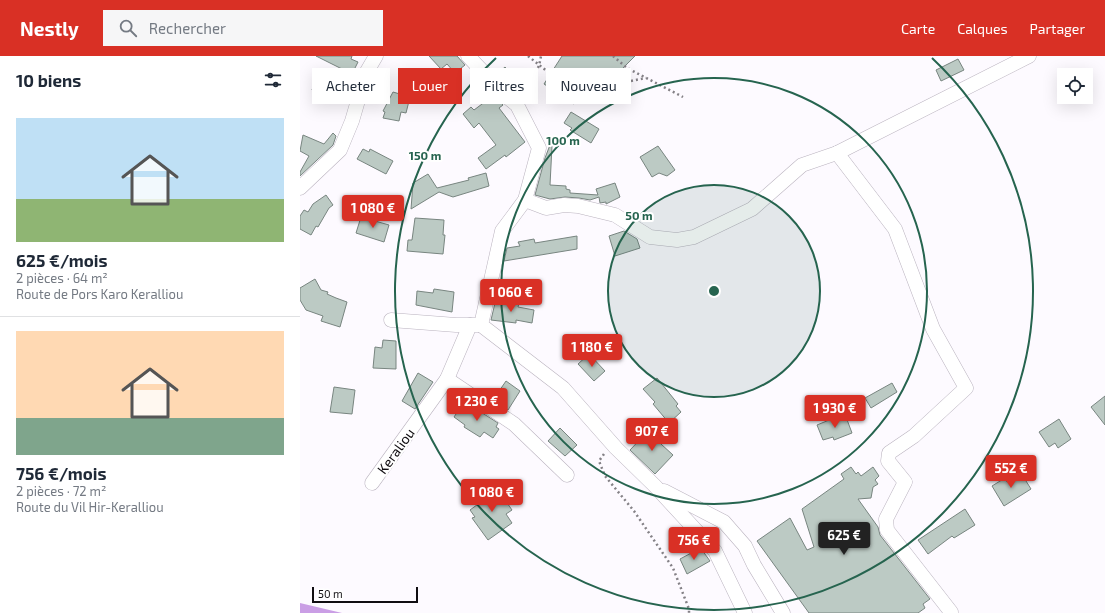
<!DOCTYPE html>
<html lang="fr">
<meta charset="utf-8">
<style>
:root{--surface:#fff;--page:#f6f6f7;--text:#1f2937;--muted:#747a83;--line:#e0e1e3;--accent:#d93025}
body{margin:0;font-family:"Exo 2",sans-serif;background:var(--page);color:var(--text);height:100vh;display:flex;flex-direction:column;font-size:15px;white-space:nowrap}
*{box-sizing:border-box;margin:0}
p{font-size:13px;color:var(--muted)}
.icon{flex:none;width:22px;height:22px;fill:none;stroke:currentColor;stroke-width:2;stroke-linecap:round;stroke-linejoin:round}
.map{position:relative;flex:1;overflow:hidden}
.drawer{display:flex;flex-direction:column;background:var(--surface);width:300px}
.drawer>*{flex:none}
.hud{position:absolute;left:12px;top:12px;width:380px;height:36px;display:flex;gap:8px}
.controls{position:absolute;left:757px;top:12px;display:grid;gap:8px}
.controls a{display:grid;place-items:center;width:36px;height:36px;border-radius:0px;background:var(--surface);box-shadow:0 4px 16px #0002;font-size:20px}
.scale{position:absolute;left:12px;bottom:10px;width:106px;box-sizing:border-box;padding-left:4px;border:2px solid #100d11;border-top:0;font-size:11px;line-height:14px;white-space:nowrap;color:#100d11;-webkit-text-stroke:3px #fff;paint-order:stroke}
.price{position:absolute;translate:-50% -34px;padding:0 9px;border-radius:4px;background:var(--accent);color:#fff;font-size:13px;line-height:26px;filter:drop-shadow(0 1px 2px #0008)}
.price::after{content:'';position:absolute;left:50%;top:24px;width:12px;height:9px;margin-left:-6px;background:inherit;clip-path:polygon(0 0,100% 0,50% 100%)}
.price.selected{background:#222;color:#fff}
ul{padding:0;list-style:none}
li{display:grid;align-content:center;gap:8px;height:212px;padding:0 16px}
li+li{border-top:1px solid var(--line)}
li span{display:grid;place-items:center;height:124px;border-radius:0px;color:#555}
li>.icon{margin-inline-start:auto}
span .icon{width:72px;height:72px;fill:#fffc;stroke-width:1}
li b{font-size:17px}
h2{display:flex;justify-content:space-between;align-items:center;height:48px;padding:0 16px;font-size:17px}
.pill{padding:0 14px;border-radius:0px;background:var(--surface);box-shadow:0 4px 16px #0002;font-size:14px;line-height:36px}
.pill.selected{background:var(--accent);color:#fff}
header{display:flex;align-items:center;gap:24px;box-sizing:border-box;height:56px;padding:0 20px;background:var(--accent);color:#fff}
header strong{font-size:19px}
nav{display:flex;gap:22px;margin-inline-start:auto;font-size:14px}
.search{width:280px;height:36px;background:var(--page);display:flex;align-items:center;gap:10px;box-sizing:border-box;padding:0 14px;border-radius:0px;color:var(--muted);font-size:15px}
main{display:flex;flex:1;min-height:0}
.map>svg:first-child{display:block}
</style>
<header>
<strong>Nestly</strong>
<div class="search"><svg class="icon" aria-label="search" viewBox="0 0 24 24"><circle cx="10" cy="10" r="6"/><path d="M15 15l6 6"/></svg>Rechercher</div>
<nav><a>Carte</a><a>Calques</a><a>Partager</a></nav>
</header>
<main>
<section class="drawer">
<h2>10 biens<svg class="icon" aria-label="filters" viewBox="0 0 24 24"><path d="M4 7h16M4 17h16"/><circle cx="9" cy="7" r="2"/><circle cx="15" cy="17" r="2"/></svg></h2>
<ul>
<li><span style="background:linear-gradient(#bfe0f5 65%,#8fb573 0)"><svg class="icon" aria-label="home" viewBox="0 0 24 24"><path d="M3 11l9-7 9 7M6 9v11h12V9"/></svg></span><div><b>625 €/mois</b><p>2 pièces · 64 m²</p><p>Route de Pors Karo Keralliou</p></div></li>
<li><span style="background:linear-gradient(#ffd9b3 70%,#7fa58c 0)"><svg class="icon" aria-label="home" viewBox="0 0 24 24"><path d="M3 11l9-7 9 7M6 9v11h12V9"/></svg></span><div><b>756 €/mois</b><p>2 pièces · 72 m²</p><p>Route du Vil Hir-Keralliou</p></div></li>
</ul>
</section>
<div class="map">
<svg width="805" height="557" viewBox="0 0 805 557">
<rect width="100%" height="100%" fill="#fdfaff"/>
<polygon fill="#ca9ee5" points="0,547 42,557 0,557"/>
<g fill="#bccac4" stroke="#788580">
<polygon points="16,0 52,0 51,3 58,6 52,18"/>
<polygon points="129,0 157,0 165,9 155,17 147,8 141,13"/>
<polygon points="262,0 335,0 312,23 285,31 274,48 244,28"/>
<polygon points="658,3 664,14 641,25 636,14"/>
<polygon points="205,11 218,25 210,32 197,18"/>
<polygon points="16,23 42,31 39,42 12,34"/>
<polygon points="93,36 110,41 106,57 101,56 99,65 83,62 85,56 83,55"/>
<polygon points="194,39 203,49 199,52 225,86 206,101 205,99 186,113 178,102 196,89 179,67 174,72 163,58 171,51 174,54"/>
<polygon points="271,56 299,73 291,87 270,74 272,72 264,67"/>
<polygon points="33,77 36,80 33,89 0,120 0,116 9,100 0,95 3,79 24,88"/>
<polygon points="250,89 252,90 250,129 266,130 266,133 270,134 270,137 298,139 296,133 315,127 320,141 306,148 306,146 300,147 299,141 290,144 279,142 265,141 250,143 235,139 245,102"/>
<polygon points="358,90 375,114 367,120 359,117 352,121 340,101"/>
<polygon points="63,93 69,96 70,93 93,105 86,118 57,103"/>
<polygon points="186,117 189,130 153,141 139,136 111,153 113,127 128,118 137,132 169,124 168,122"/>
<polygon points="26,139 33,149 29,152 18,171 16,170 11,179 0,173 0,160 4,154 8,156 13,148"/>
<polygon points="61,161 89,169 84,186 56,177"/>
<polygon points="115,162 144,164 143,179 145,179 143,198 107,195 108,184 112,184"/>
<polygon points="324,175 337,183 340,192 315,200 309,180"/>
<polygon points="277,180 277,193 204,205 207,192 220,190 218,186 234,183 235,187"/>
<polygon points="15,223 21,234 28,236 27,238 36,242 47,246 40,271 21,265 23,260 6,254 0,244 0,232"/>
<polygon points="134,233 154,236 152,256 116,249 117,235 133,237"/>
<polygon points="198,243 219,247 218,251 234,254 232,267 216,264 216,267 191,264 195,247 197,248"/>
<polygon points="83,284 96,285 96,313 73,312 75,291 82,292"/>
<polygon points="289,298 305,315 294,325 278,308"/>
<polygon points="118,317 133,326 115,353 102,345"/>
<polygon points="357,322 378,348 376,350 381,356 369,367 353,348 355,346 343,333"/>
<polygon points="206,325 220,335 208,354 193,344"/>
<polygon points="592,327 597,336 571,352 565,342"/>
<polygon points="34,331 55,334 52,358 30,356"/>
<polygon points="805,340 805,369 791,351"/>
<polygon points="162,349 173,357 176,353 198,367 196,371 199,373 193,382 184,376 180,381 164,371 165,369 154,361"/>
<polygon points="546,361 552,377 534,384 533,381 523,384 517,369 534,362 535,365"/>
<polygon points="759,363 771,383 758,392 755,387 749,391 739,376"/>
<polygon points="260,372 277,389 265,400 248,385"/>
<polygon points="349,374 363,387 361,388 373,399 355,418 330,394"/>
<polygon points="551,411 556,418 558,416 561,420 573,411 579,420 575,424 578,428 573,431 571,442 558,443 578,471 580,479 630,543 623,548 625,552 618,557 509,557 457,485 490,462 507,494 514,491 502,453 544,423 541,418"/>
<polygon points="721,417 731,433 704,450 692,430 705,422 707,426"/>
<polygon points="197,429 205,440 203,441 212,454 206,458 212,467 188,484 172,462 175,461 170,454 189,440 186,436"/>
<polygon points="665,453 675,469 654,482 652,480 628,498 618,484"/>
<polygon points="402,494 410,505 387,518 380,503 395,495 396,497"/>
</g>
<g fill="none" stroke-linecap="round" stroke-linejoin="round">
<defs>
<g id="minor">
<polyline points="168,0 207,41 217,49 239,92 225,144 202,175 181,269 263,332 316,392 355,430 415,495 445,557"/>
<polyline points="537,97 595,173 633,273 666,332 614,380 589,397 588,405 605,426 586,463 587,474 651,556"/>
<polyline points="0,132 40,94 52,65 66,17 76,0"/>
<polyline points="225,144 246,152 264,149 278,150 315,159 350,181 377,184 394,181 452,153 502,109 537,97 729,0"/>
<polyline points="91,264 156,269 179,269"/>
<polyline points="147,323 214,368 267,419"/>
<polyline points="72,427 147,323 170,269"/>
<polyline points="364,435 424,466 445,490 454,509 483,557"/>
</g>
</defs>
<use href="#minor" stroke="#bab3bf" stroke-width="15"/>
<g stroke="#848186" stroke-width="2.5" stroke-dasharray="2 3" stroke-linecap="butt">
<polyline points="228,0 253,20 279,35 346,22"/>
<polyline points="313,0 327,12 383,41"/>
<polyline points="223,38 239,10 241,0"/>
<polyline points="304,398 299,405 305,420 334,455 373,512 389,553 389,557"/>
</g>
<use href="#minor" stroke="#fff" stroke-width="14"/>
</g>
<circle cx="414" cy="235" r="106" fill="#26644f" fill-opacity=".12"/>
<g fill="none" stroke="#26644f" stroke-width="2">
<circle cx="414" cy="235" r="106"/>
<circle cx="414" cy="235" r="213"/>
<path d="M632 2A319 319 0 1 1 196 2"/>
</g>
<g text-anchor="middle" stroke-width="4" stroke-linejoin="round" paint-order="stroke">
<g font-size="14" fill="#100d11" stroke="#fff">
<text transform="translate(96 395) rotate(-54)" y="5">Keraliou</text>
</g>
</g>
<circle cx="414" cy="235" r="6" fill="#26644f" stroke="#fff" stroke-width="2"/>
<g font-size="12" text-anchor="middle" font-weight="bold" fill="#26644f" stroke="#fff" stroke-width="4" stroke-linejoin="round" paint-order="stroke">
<text x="263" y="89">100 m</text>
<text x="125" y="104">150 m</text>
<text x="339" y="164">50 m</text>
</g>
</svg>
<div class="controls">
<a><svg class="icon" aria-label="locate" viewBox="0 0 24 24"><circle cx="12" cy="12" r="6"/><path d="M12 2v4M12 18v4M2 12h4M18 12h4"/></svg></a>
</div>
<div class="scale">50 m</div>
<b class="price" style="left:73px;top:173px">1 080 €</b>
<b class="price" style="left:211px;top:257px">1 060 €</b>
<b class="price" style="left:292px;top:312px">1 180 €</b>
<b class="price" style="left:177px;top:366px">1 230 €</b>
<b class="price" style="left:535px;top:373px">1 930 €</b>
<b class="price" style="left:352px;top:396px">907 €</b>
<b class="price" style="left:711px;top:433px">552 €</b>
<b class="price" style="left:192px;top:457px">1 080 €</b>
<b class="price selected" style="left:544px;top:500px">625 €</b>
<b class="price" style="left:394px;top:505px">756 €</b>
<div class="hud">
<a class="pill">Acheter</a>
<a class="pill selected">Louer</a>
<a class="pill">Filtres</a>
<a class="pill">Nouveau</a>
</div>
</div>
</main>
